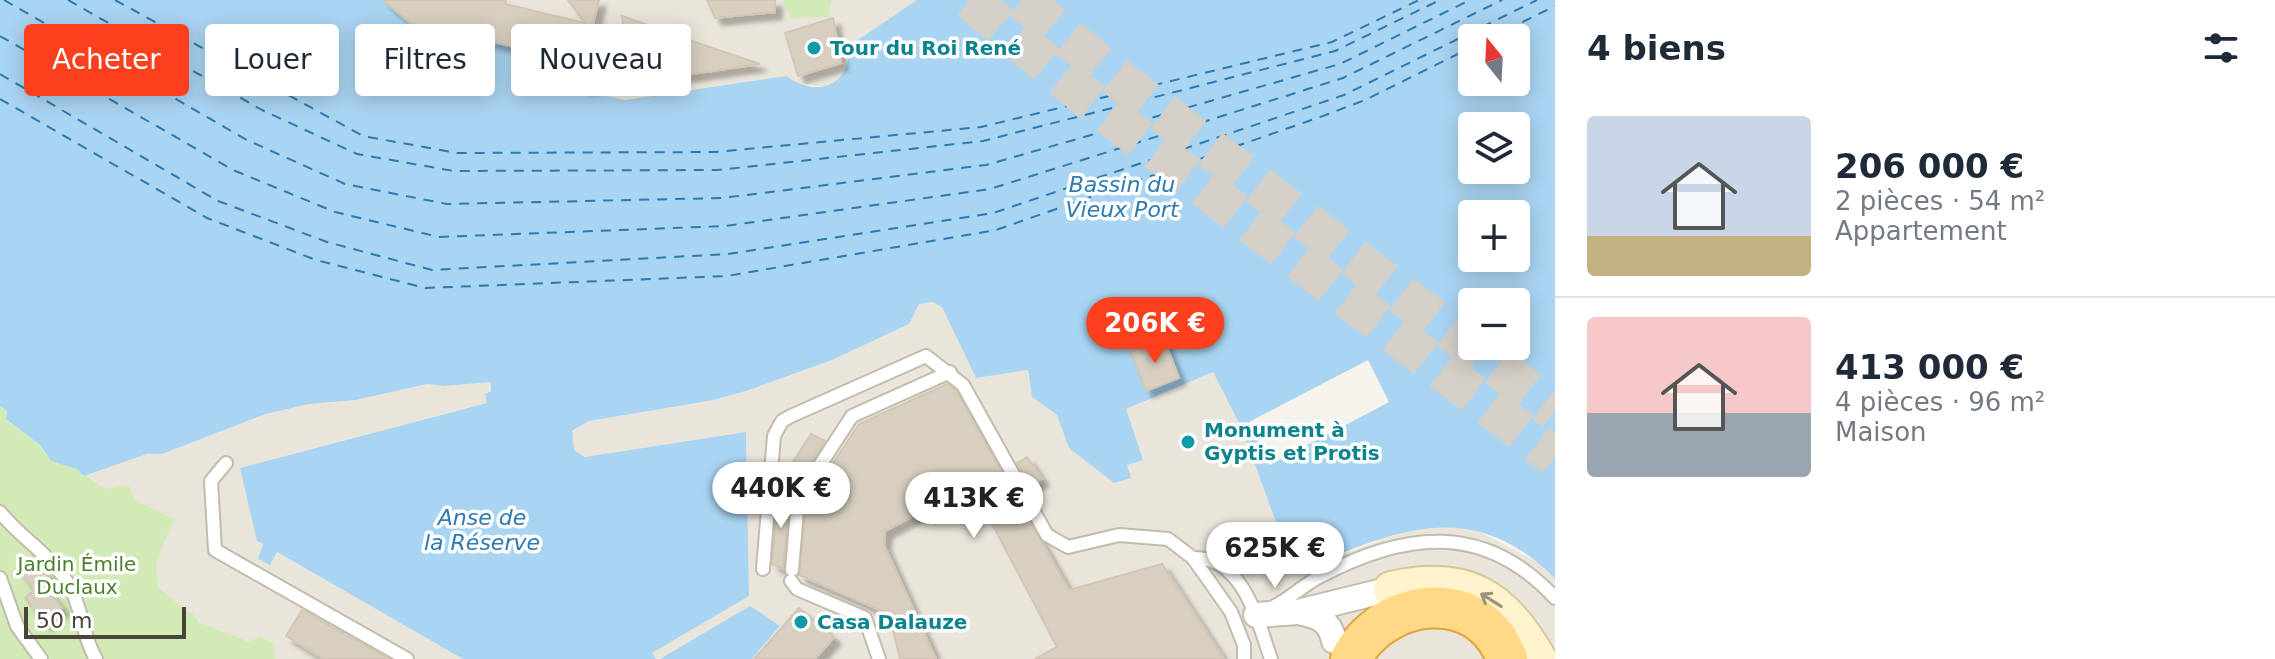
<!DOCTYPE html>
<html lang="fr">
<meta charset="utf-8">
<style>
:root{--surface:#fff;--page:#f6f6f7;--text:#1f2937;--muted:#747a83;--line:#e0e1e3;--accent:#fc3f1d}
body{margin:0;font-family:"DejaVu Sans",sans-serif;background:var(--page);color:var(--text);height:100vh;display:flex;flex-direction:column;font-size:30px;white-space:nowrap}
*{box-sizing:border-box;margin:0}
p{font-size:26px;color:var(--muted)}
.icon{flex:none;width:44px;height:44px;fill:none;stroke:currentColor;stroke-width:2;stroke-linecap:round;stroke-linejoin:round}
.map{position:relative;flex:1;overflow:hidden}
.drawer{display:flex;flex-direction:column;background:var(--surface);width:720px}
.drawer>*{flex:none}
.hud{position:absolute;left:24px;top:24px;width:760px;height:72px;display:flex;gap:16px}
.needle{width:52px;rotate:342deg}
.tools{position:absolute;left:1458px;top:24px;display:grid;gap:16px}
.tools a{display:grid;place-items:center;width:72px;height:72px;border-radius:8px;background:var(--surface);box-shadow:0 4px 20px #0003;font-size:40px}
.scale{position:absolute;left:24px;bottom:20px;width:162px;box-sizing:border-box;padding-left:8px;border:4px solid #4b4439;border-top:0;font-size:22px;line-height:28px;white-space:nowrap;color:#4b4439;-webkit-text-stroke:6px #fff;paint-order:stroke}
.price{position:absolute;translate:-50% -68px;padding:0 18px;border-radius:28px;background:#fff;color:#222;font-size:26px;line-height:52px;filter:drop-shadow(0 2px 4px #0008)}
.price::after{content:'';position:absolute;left:50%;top:48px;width:24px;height:18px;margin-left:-12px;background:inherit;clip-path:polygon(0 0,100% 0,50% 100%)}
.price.active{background:var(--accent);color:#fff}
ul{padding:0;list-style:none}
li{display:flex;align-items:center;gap:24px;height:200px;padding:0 32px}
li+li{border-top:2px solid var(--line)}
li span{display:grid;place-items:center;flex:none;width:224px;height:160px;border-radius:8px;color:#555}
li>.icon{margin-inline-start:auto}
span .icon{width:96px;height:96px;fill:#fffc;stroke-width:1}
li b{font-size:34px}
h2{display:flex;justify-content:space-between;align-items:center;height:96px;padding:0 32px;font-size:34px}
.pill{padding:0 28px;border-radius:8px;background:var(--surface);box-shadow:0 4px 20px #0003;font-size:28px;line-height:72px}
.pill.active{background:var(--accent);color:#fff}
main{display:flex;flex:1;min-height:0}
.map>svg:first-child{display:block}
</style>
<main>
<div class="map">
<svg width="1555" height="659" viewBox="0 0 1555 659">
<defs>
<filter id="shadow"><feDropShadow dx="7" dy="7" stdDeviation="2" flood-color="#0004"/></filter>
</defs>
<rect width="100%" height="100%" fill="#f6f3ec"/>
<g fill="#eae5da">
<polygon points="383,0 917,0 850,46 850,65 837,83 824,87 794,82 785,76 625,100 602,95 600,87 584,88 542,67 545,54 410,23"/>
<polygon points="933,302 942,306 976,378 1028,370 1032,397 1057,415 1069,448 1127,465 1126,409 1213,372 1242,429 1300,570 1414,528 1450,526 1480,532 1541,564 1555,578 1555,659 752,659 780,627 656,659 652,653 749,596 746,432 585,457 574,450 572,432 589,421 714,400 749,390 832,360 909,324 919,304"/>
<polygon points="461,382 490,382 487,403 240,468 263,544 463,659 0,659 0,406 84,476 147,454 162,454 266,414 309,404 356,400 427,384 443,386"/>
</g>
<g fill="#d2eab5">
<polygon points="783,0 832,0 828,17 790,18"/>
<polygon points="0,406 7,411 6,420 40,446 46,456 77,469 105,489 128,485 135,500 174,519 156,562 158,587 189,613 193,612 198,622 249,642 260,636 274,645 275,659 0,659"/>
</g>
<g fill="#a9d4f2" fill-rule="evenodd">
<path d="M0 0H383L410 23 545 54 543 67 584 88 600 87 602 95 625 100 786 76C816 98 851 87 849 46L917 0H1555V578C1469 494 1395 532 1300 570L1297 561 1291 563 1242 429 1213 372 1126 409 1143 460 1127 465 1131 478 1114 483 1069 448 1057 415 1032 397 1028 370 976 378 942 307 933 302 919 304 909 324 832 360 749 390 714 400 589 421 572 431 574 450 585 457 746 432 749 596 652 653 656 659H463L277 552 270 565 258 559 263 544 257 541 240 468 487 403 485 394 491 391 490 382 443 386 427 384 356 400 309 404 266 414 162 454H147L84 476 77 469 51 461 40 445 6 419 7 411 0 406ZM1472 38H1516V82H1472ZM1472 126H1516V170H1472ZM1472 214H1516V258H1472ZM1472 302H1516V346H1472Z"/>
<polygon points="750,606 780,626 752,659 660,659"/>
</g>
<polygon fill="#f6f3ec" points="1368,360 1389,402 1270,465 1249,422"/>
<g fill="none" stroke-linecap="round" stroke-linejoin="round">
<g stroke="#2e7ab2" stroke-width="2" stroke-dasharray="10 8" stroke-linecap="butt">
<polyline points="4,0 247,140 345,184 447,204 722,198 986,165 1340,64 1470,0"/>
<polyline points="68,0 262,110 357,154 454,171 718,170 983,141 1335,51 1440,0"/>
<polyline points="115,0 363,136 457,153 715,152 981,127 1332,42 1419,0"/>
<polyline points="0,36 233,170 335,212 439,237 725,226 990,189 1343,78 1502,0"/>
<polyline points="1490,38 1555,6"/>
<polyline points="0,74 218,201 327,242 432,270 728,254 993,213 1344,95 1537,0"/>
<polyline points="0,99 207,218 316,260 425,288 727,276 996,230 1323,116 1365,100 1472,47"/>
</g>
</g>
<g fill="#d8cfc1" stroke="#d3c7b4" stroke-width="2" filter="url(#shadow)">
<polygon points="383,0 506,0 505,4 585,23 568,0 599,0 586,52 630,80 584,88 542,67 545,54 410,23"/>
<polygon points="707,0 775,0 775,12 715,18"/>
<polygon points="622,16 692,41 760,64 630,83"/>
<polygon points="833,18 841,63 798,76 785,33"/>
<polygon points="1164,339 1179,378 1146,391 1131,352"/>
<polygon points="947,384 956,391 1069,590 1162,564 1224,659 1035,659 1057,647 980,501 959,492 885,531 884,545 936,659 900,659 889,614 799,575 807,502 859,424"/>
<polygon points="811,434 825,441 796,486 786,473"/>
<polygon points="1027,457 1042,479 1030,486 1017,463"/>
<polygon points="778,493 790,496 783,569 772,564"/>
<polygon points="32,556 49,577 34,590 18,570"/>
<polygon points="43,583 62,608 44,623 25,598"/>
<polygon points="799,608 834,637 815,659 754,659"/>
<polygon points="302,610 389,659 324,659 286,636"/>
</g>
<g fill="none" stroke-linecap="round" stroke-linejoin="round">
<g stroke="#d4d0c8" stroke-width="40" stroke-dasharray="40 20" stroke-linecap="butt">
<polyline points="970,0 1087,98 1555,457"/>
<polyline points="1022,0 1108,71 1555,411"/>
</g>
<defs>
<g id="service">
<polyline points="226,463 211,481 215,550 407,659"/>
<path d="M0 512C22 540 55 557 71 589 83 612 83 638 96 659"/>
<path d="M1193 558C1243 556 1258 622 1271 659"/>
<polyline points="763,569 774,436 782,421 791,416 926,356 963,385 1047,535 1068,547 1119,535 1168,539 1193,558 1231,612 1244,645 1244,659"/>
<polyline points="792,570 798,499 852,416 950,372"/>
<polyline points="0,578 17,626 41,659"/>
<polyline points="791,581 797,589 865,618 879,659"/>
<path d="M1273 607C1290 599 1303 585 1319 577 1405 531 1485 522 1555 598"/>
</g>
<g id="minor">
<path d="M1298 612C1318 616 1330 620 1334 641"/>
<polyline points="1256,615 1298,612 1391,589"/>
</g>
<path id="secondary" d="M1391 589C1466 572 1503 596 1539 659"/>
<path id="trunk" d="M1351 659C1383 597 1480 584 1507 659"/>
</defs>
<use href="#service" stroke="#c2bbae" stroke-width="16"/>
<use href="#minor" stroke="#c2bbae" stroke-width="28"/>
<use href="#secondary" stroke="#d6c79b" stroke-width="38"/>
<use href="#trunk" stroke="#e0a43c" stroke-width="44"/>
<use href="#service" stroke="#fff" stroke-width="12"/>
<use href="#minor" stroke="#fff" stroke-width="24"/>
<use href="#secondary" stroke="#fff3cd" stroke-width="34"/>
<use href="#trunk" stroke="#ffd985" stroke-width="40"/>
</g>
<defs><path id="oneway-shaft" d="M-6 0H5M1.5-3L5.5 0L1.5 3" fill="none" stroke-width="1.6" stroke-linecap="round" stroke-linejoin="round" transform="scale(2)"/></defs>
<use stroke="#9c937c" href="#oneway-shaft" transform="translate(1491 600) rotate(-148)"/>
<g fill="#0f9aa8" stroke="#fff" stroke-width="3">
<circle cx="814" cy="48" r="8"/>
<circle cx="1188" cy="442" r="8"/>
<circle cx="801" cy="622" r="8"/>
</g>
<g text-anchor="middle" stroke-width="7" stroke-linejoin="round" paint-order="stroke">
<g font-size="20" font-weight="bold" fill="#0d838f" stroke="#fff" text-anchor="start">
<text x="830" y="55">Tour du Roi René</text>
<text x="1204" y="437">Monument à<tspan x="1204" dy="23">Gyptis et Protis</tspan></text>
<text x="817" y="629">Casa Dalauze</text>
</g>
<g font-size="20" fill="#4a7f2a" stroke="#fff">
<text x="77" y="571">Jardin Émile<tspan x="77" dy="23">Duclaux</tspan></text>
</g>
<g font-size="22" font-style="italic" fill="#2e7ab2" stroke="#fff">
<text x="1122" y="192">Bassin du<tspan x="1122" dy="25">Vieux Port</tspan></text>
<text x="482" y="525">Anse de<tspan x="482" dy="25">la Réserve</tspan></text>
</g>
</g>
</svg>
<div class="tools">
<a><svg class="needle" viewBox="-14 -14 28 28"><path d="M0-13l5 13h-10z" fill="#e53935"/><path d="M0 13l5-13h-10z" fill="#747a83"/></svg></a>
<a><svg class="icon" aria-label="layers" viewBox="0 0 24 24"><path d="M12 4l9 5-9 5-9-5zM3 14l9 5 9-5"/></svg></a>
<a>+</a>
<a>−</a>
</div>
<div class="scale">50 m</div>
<b class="price active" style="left:1155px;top:365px">206K €</b>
<b class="price" style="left:781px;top:530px">440K €</b>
<b class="price" style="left:974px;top:540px">413K €</b>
<b class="price" style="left:1275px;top:590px">625K €</b>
<div class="hud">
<a class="pill active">Acheter</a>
<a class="pill">Louer</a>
<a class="pill">Filtres</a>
<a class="pill">Nouveau</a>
</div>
</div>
<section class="drawer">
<h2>4 biens<svg class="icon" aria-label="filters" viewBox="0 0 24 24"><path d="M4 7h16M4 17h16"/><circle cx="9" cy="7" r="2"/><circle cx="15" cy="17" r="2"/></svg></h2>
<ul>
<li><span style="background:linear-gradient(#c9d6e8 75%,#c2b280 0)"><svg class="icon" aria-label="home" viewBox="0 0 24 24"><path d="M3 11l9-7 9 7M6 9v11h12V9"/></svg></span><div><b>206 000 €</b><p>2 pièces · 54 m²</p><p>Appartement</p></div></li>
<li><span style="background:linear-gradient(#f6c9c9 60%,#9aa5b1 0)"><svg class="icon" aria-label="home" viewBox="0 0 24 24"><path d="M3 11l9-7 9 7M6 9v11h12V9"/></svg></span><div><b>413 000 €</b><p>4 pièces · 96 m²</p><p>Maison</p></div></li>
</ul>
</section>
</main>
